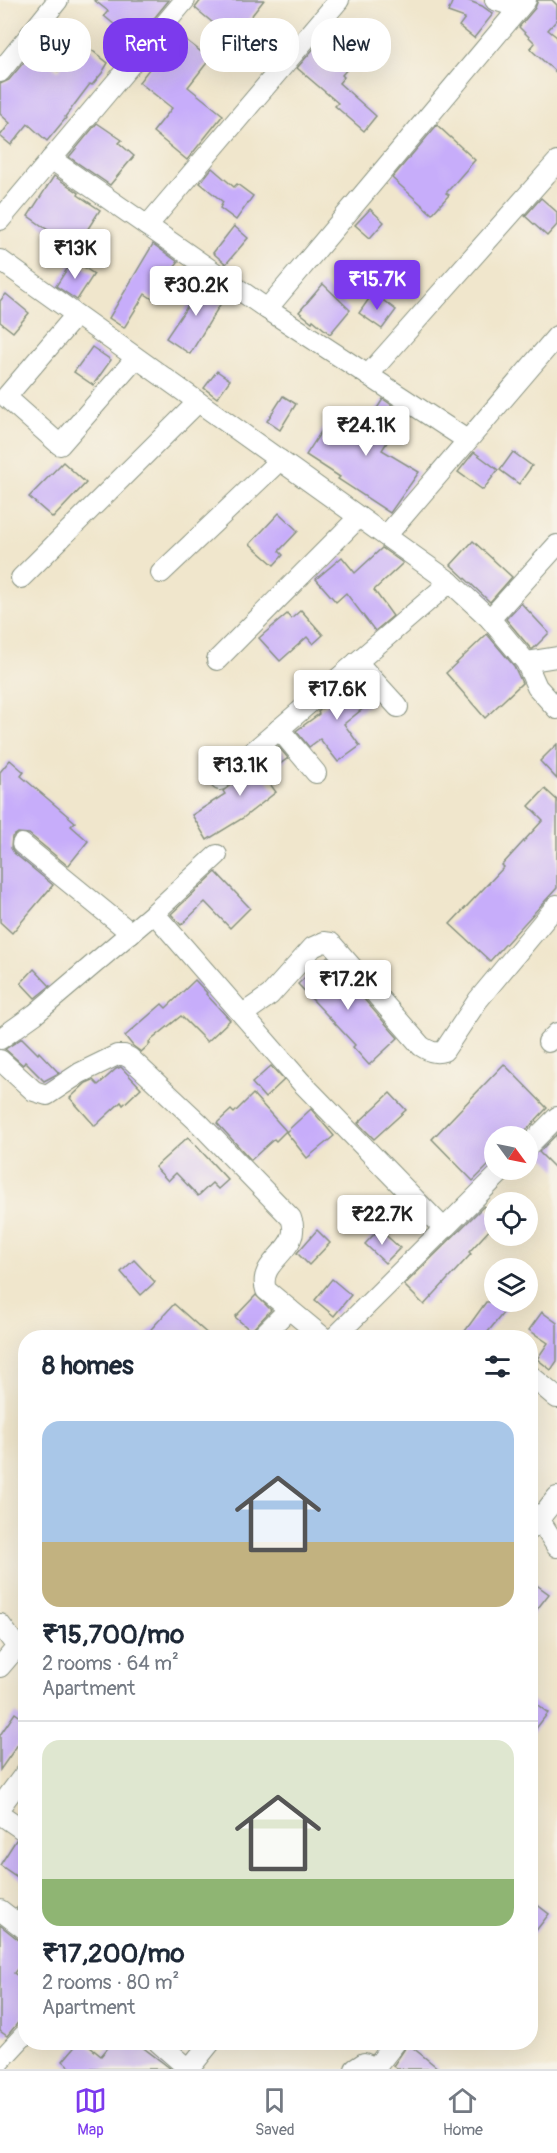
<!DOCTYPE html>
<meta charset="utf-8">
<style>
:root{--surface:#fff;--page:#f2f2f3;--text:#1f2937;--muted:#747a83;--line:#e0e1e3;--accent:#7c3aed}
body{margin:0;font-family:Pangolin,sans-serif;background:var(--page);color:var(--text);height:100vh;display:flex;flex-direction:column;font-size:22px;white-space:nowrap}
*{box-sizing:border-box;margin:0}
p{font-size:20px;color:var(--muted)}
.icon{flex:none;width:33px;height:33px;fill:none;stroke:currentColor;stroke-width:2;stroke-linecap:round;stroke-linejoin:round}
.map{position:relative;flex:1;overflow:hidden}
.details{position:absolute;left:18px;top:1330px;width:520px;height:720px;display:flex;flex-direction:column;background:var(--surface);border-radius:24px;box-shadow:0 6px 24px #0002}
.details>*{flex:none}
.banner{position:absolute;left:18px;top:18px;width:522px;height:54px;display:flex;gap:12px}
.needle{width:39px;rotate:123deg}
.controls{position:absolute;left:484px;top:1126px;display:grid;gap:12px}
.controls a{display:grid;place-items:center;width:54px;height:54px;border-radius:50%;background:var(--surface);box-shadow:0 6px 24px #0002;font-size:30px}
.price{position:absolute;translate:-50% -51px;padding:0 14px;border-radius:6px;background:#fff;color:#222;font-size:20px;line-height:39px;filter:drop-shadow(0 2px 3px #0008)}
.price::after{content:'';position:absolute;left:50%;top:36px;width:18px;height:14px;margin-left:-9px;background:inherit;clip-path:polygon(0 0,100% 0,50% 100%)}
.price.active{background:var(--accent);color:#fff}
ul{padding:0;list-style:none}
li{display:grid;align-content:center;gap:12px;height:318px;padding:0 24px}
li+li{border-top:2px solid var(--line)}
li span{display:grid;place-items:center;height:186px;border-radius:18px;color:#555}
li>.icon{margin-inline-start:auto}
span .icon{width:108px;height:108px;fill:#fffc;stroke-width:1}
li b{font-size:26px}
h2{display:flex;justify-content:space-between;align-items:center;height:72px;padding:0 24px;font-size:26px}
.tag{padding:0 21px;border-radius:24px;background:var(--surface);box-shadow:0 6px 24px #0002;font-size:21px;line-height:54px}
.tag.active{background:var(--accent);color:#fff}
.dock{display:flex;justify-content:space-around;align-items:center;height:84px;border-top:2px solid var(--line);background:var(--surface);font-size:16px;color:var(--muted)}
.dock a{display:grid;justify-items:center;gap:3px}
.dock .active{color:var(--accent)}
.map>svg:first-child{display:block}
</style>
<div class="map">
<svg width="557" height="2069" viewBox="0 0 557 2069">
<rect width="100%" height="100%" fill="#f7f3e8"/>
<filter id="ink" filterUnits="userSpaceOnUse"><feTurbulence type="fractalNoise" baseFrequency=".0167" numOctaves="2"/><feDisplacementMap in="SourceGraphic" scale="12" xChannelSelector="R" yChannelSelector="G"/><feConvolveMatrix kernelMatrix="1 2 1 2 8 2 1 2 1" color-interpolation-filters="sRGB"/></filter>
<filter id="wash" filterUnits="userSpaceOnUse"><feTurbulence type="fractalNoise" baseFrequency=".008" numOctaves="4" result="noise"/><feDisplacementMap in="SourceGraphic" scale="24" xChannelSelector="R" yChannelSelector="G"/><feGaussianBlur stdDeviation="1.35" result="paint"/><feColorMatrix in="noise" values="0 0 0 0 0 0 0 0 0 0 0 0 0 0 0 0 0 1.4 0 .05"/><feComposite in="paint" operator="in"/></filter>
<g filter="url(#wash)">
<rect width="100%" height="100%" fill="#f0e6cc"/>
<g id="blocks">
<g fill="#c7adfa">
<polygon points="94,0 169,0 151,22 148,20 132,39 104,16 108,11"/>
<polygon points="201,0 264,0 246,23 277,48 262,67 235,45 237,43 195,8"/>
<polygon points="453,0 467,0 482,6 493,14 474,38 459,26 465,18 448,12"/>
<polygon points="538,0 552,0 557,5 557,20 548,30 557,37 557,73 530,49 535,43 519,27 535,8"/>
<polygon points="334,25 364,50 342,75 344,77 339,83 376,116 364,131 335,106 338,103 297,68"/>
<polygon points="177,33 210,59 188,87 223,115 187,160 153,132 172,108 139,82"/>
<polygon points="80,41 108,63 102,73 92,85 90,84 65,117 66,118 47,141 28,124 11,145 0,136 10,123 0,114 0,84 9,80 33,51 58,71"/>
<polygon points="97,123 122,140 119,143 134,156 110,185 69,157"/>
<polygon points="437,125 475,160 446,193 449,195 432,214 392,178"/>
<polygon points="212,168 234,187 237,184 253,196 236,220 220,208 223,202 200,183"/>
<polygon points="54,176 79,193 78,195 100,210 75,249 28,216"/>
<polygon points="541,198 557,212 557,225 547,236 525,216"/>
<polygon points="370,209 384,222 370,238 355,225"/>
<polygon points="234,226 248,238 226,264 213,253"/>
<polygon points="153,244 178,262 154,300 145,294 124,328 109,318"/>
<polygon points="73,260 94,274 77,300 56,286"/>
<polygon points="205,280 226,295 190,354 166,338"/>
<polygon points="323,284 350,310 330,334 313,320 312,322 299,312"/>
<polygon points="373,293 396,310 382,329 359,313"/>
<polygon points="6,294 29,313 13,332 0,322 0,301"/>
<polygon points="92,347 111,360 93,385 74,372"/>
<polygon points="217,371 230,380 217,398 204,388"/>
<polygon points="283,396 296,404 280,430 267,421"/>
<polygon points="383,399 405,414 382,450 419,472 390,513 338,479 340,477 306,455 331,416 360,435"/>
<polygon points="474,452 498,470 483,490 458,472"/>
<polygon points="513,452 532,466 519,484 500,470"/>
<polygon points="63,462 86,483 53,518 29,497"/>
<polygon points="279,513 298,531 279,551 283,555 274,565 250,544"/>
<polygon points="473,541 512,577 490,602 451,565"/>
<polygon points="382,548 403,563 374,590 393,616 375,631 346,593 336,602 316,579 342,557 355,573"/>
<polygon points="521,603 549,633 533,649 531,649 506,619"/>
<polygon points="301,610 323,635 313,644 307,637 280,661 259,638 287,614 291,619"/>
<polygon points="487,634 514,666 522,683 485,718 446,673"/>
<polygon points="356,679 375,699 344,724 360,746 338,762 320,739 309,747 296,731 319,714 318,712"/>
<polygon points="557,744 557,779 540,761"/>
<polygon points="278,746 288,758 264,776 276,792 243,818 207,840 192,815 225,794 223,791"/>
<polygon points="10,760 24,772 21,776 75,822 71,826 88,841 68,866 29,834 18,833 12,837 11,848 14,853 53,885 12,933 0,922 0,772"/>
<polygon points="545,789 557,800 557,888 490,961 450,924 504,867 502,865 543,820 529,806"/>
<polygon points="216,872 250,908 230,928 205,902 181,925 171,914"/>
<polygon points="327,957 398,1038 369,1065 353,1047 355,1045 298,984"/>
<polygon points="34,969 50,986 35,998 21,983"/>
<polygon points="195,980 207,993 206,994 230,1020 207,1042 181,1016 149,1042 150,1044 141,1052 133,1046 125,1036 162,1004 166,1008"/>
<polygon points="22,1038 38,1054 39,1052 59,1073 44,1081 25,1062 23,1065 5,1049"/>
<polygon points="504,1064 547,1108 520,1137 495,1137 495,1159 473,1181 432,1139"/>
<polygon points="271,1066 284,1080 265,1098 252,1083"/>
<polygon points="121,1067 141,1088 123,1105 121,1102 95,1126 70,1098 86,1083 93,1080 98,1085 116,1069"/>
<polygon points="390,1093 406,1110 374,1139 358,1123"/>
<polygon points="253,1094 286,1131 276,1141 274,1139 251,1160 217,1123 231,1110 234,1113"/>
<polygon points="311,1109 334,1136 307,1158 286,1132"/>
<polygon points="557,1134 557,1170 539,1152"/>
<polygon points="188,1137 228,1180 218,1189 212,1183 198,1196 176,1173 168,1181 155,1167"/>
<polygon points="484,1206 495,1216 495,1224 469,1252 471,1254 424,1305 404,1285"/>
<polygon points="379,1229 400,1248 385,1263 365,1244"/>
<polygon points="317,1230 330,1243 309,1265 297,1253"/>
<polygon points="134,1260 155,1282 141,1295 121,1272"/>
<polygon points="332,1279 351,1295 334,1316 315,1300"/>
<polygon points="256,1295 271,1310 251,1331 235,1317"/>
<polygon points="486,1302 512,1302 483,1338 460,1338"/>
<polygon points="174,1304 212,1338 143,1338"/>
<polygon points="542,1312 557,1323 557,1361 551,1370 537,1359 548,1343 529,1330"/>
<polygon points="531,1581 549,1594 531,1617"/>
<polygon points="531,1700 548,1713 531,1735"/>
<polygon points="15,1713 26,1721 26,1733 0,1770 0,1735"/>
<polygon points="16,1840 26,1844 26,1883 0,1865"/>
<polygon points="26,1896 26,1914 17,1908"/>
<polygon points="531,1900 549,1914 531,1937"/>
<polygon points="0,1925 19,1940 26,1942 26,1957 14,1973 26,1982 26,2013 7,2036 0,2031"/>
<polygon points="78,2043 85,2043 101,2056 112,2043 137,2043 171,2069 72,2069 63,2061"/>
<polygon points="407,2043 439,2069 397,2069 393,2066 404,2050"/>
</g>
</g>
</g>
<g filter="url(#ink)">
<use href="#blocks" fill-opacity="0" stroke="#889280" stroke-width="1.5"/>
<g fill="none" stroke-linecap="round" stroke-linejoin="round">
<defs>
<g id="minor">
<polyline points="495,0 519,8"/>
<polyline points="0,72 58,0"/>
<polyline points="51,159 267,309 467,440"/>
<polyline points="0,220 185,0"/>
<polyline points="147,226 339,0"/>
<polyline points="0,260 450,582 490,619 526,662 537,687 557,709"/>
<polyline points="267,309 526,0"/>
<polyline points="76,315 6,397 60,445 136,358"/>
<polyline points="368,375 557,162"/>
<polyline points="386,536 557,336"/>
<polyline points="161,573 280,460"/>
<polyline points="21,578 198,402"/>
<polyline points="490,619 557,545"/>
<polyline points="217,660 359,517"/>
<polyline points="357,662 398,707"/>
<polyline points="526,662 557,657"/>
<polyline points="279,729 316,773"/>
<polyline points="220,780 450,582"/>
<polyline points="22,844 131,933"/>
<polyline points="154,913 301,1082 444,1229"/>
<path d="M243 1014 270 995 313 947 324 942 331 943 421 1046C429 1051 434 1054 444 1051L478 1000 557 905"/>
<polyline points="0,1039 35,1014 154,913 217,855"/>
<polyline points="548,1042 557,1033"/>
<path d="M0 1060 34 1091 47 1095 80 1073 117 1055H124L130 1058 199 1123 291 1218C304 1251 256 1259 266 1290L324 1338"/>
<polyline points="528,1146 557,1117"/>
<polyline points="260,1338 289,1309"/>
<polyline points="334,1338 503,1170"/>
<polyline points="531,1376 557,1398"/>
<polyline points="531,1512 539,1519 557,1547"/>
<polyline points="531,1529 557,1497"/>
<polyline points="0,1624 17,1647 0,1667"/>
<polyline points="0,1807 26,1772"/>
<polyline points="0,1814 26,1832"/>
<polyline points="0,1910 26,1930"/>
<polyline points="159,2043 189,2069"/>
<polyline points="0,2061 26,2033"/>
<polyline points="189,2069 210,2043"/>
<polyline points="355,2069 364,2063 374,2067 377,2066 395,2043"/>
</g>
</defs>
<use href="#minor" stroke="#889280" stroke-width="22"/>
<use href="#minor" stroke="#fff" stroke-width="20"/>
</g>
</g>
</svg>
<div class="controls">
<a><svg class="needle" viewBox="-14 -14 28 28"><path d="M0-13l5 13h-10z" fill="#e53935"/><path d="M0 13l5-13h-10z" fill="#747a83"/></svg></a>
<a><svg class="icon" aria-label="locate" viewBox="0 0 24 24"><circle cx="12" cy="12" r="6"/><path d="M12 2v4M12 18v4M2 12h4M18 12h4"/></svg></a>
<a><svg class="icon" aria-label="layers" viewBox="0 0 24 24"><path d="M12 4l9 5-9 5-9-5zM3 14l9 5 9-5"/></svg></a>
</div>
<b class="price" style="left:75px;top:280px">₹13K</b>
<b class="price active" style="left:377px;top:311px">₹15.7K</b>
<b class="price" style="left:196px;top:317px">₹30.2K</b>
<b class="price" style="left:366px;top:457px">₹24.1K</b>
<b class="price" style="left:337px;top:721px">₹17.6K</b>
<b class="price" style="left:240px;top:797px">₹13.1K</b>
<b class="price" style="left:348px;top:1011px">₹17.2K</b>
<b class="price" style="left:382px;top:1246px">₹22.7K</b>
<div class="banner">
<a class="tag">Buy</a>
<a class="tag active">Rent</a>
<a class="tag">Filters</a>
<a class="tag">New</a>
</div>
<section class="details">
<h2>8 homes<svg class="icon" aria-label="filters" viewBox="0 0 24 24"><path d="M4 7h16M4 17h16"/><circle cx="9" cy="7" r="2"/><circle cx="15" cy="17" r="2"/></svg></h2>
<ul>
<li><span style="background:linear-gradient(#a9c7e8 65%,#c2b280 0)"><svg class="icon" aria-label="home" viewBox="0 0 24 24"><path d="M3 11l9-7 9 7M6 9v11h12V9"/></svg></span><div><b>₹15,700/mo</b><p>2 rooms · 64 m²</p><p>Apartment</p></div></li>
<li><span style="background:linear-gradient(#dfe7d0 75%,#8fb573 0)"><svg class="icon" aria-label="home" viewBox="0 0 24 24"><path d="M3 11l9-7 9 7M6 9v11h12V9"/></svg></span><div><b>₹17,200/mo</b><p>2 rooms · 80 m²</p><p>Apartment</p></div></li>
</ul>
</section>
</div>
<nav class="dock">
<a class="active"><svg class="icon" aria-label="map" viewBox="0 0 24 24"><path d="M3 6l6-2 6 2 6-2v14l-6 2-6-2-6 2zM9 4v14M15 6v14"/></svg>Map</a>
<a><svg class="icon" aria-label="saved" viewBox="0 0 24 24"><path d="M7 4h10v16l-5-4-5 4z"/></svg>Saved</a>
<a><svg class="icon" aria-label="home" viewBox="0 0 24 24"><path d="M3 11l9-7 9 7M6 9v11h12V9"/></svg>Home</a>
</nav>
